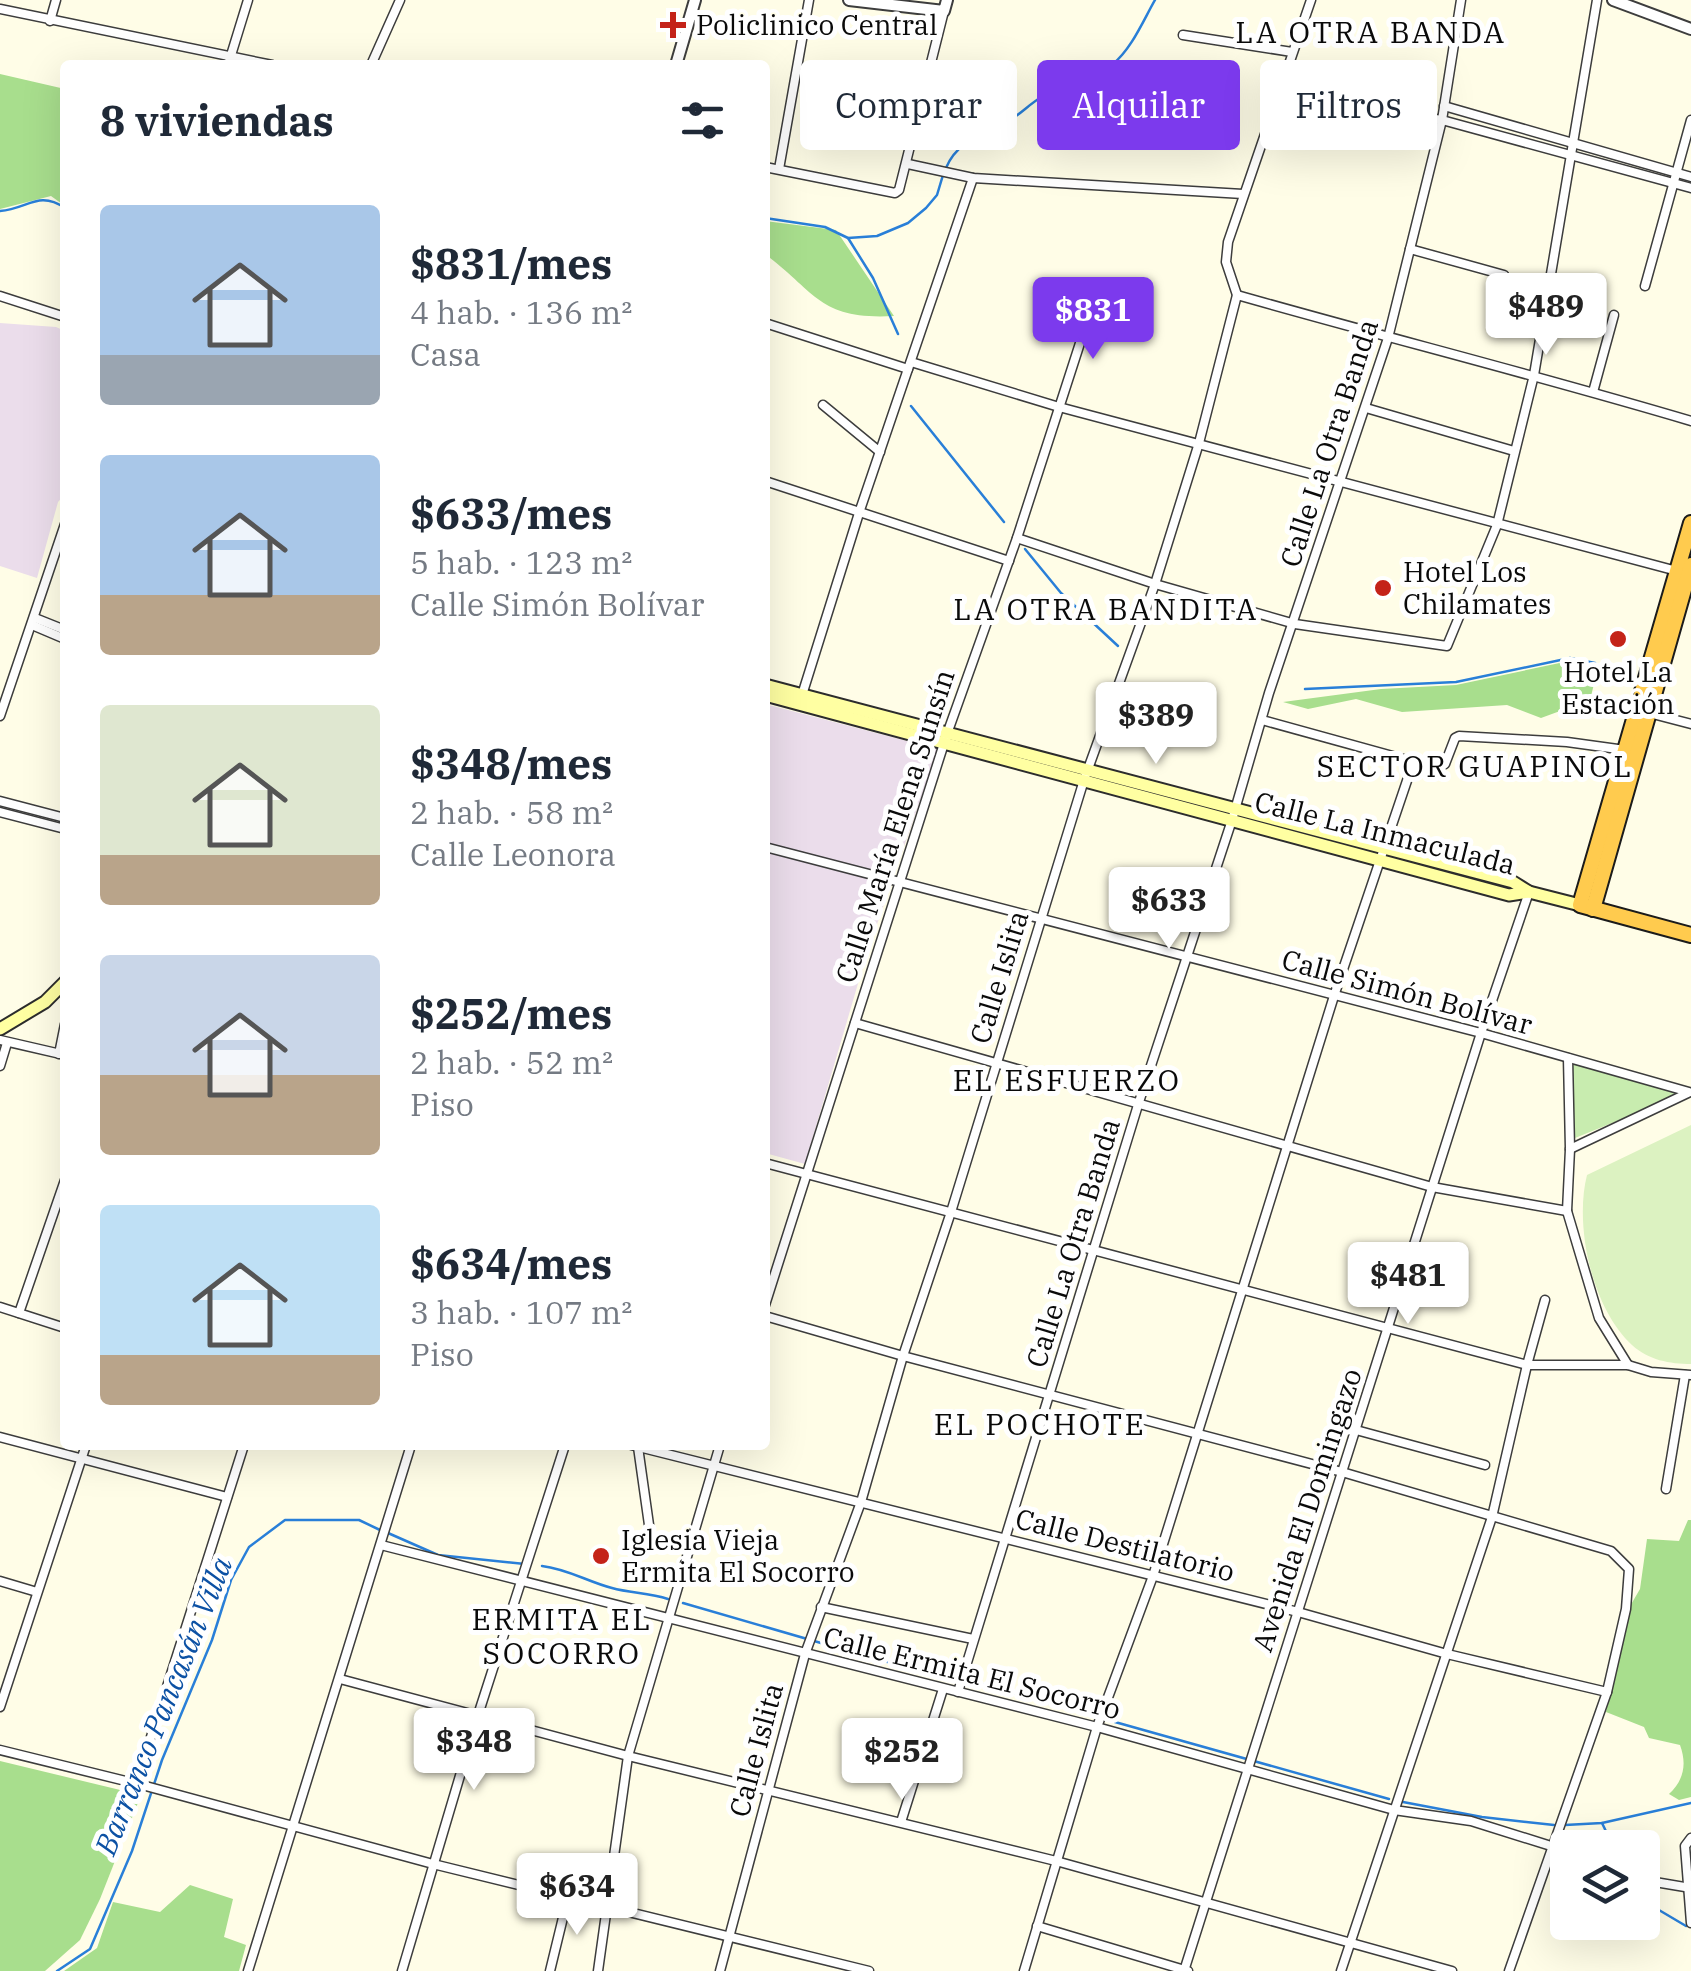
<!DOCTYPE html>
<html lang="es">
<meta charset="utf-8">
<style>
:root{--surface:#fff;--page:#f2f2f3;--text:#1f2937;--muted:#747a83;--accent:#7c3aed}
body{margin:0;font-family:"IBM Plex Serif",serif;background:var(--page);color:var(--text);height:100vh;display:flex;flex-direction:column;font-size:38px;white-space:nowrap}
*{box-sizing:border-box;margin:0}
p{font-size:32px;color:var(--muted)}
.icon{flex:none;width:55px;height:55px;fill:none;stroke:currentColor;stroke-width:2;stroke-linecap:round;stroke-linejoin:round}
.map{position:relative;flex:1;overflow:hidden}
.panel{position:absolute;left:60px;top:60px;width:710px;height:1390px;display:flex;flex-direction:column;background:var(--surface);border-radius:10px;box-shadow:0 10px 40px #0002}
.panel>*{flex:none}
.top-card{position:absolute;left:800px;top:60px;width:740px;height:90px;display:flex;gap:20px}
.tools{position:absolute;left:1550px;top:1830px;display:grid;gap:20px}
.tools a{display:grid;place-items:center;width:110px;height:110px;border-radius:10px;background:var(--surface);box-shadow:0 10px 40px #0002;font-size:50px}
.price{position:absolute;translate:-50% -85px;padding:0 22px;border-radius:10px;background:#fff;color:#222;font-size:32px;line-height:65px;filter:drop-shadow(0 2px 5px #0008)}
.price::after{content:'';position:absolute;left:50%;top:60px;width:30px;height:22px;margin-left:-15px;background:inherit;clip-path:polygon(0 0,100% 0,50% 100%)}
.price.on{background:var(--accent);color:#fff}
ul{padding:0;list-style:none}
li{display:flex;align-items:center;gap:30px;height:250px;padding:0 40px}
li span{display:grid;place-items:center;flex:none;width:280px;height:200px;border-radius:10px;color:#555}
li>.icon{margin-inline-start:auto}
span .icon{width:120px;height:120px;fill:#fffc;stroke-width:1}
li b{font-size:42px}
h2{display:flex;justify-content:space-between;align-items:center;height:120px;padding:0 40px;font-size:42px}
.chip{padding:0 35px;border-radius:10px;background:var(--surface);box-shadow:0 10px 40px #0002;font-size:35px;line-height:90px}
.chip.on{background:var(--accent);color:#fff}
.map>svg:first-child{display:block}
</style>
<div class="map">
<svg width="1691" height="1971" viewBox="0 0 1691 1971">
<rect width="100%" height="100%" fill="#fffde7"/>
<g fill="#ebddeb">
<polygon points="0,323 56,327 65,331 65,494 58,502 37,578 0,566"/>
<polygon points="765,704 938,749 867,953 805,1164 765,1153"/>
</g>
<g fill="#c8ecaf">
<polygon points="1352,83 1437,109 1434,116 1344,100"/>
<polygon points="1569,1060 1689,1092 1575,1138"/>
</g>
<g fill="#a8de8d">
<polygon points="0,74 65,89 65,206 51,196 0,209"/>
<path d="M765 221 836 230 894 316C819 320 817 293 765 254Z"/>
<polygon points="1569,661 1598,668 1590,700 1541,718 1507,705 1402,712 1356,699 1308,709 1283,702 1381,689 1456,685"/>
<path d="M1688 1520H1691V1797L1679 1800 1669 1794C1684 1780 1687 1764 1680 1745L1649 1738 1644 1727 1606 1712 1626 1613 1640 1589 1647 1539 1679 1541Z"/>
<polygon points="0,1761 141,1795 100,1899 80,1940 45,1971 0,1971"/>
<polygon points="190,1885 233,1899 224,1937 246,1945 239,1971 64,1971 97,1948 113,1902 160,1912"/>
</g>
<path fill="#dcf2c1" d="M1691 1125V1364C1670 1364 1648 1360 1632 1345 1592 1308 1574 1226 1587 1175Z"/>
<g fill="none" stroke-linecap="round" stroke-linejoin="round">
<g stroke="#297fd8" stroke-width="2.5">
<path d="M946 168C957 141 982 135 1005 123 1019 116 1029 104 1043 96 1064 85 1095 79 1113 64 1132 48 1143 21 1155 0"/>
<path d="M0 211C28 209 38 190 65 208"/>
<polyline points="765,218 825,227 848,238 877,236 908,223 926,208 937,195 943,175"/>
<polyline points="848,238 873,278 898,334"/>
<polyline points="911,406 1004,522"/>
<polyline points="1025,549 1061,593 1118,646"/>
<polyline points="1305,689 1456,682 1570,658 1595,663"/>
<polyline points="388,1533 438,1555 525,1564"/>
<path d="M542 1566C568 1569 588 1582 612 1588 630 1593 649 1593 668 1599"/>
<polyline points="683,1603 883,1661 956,1677"/>
<polyline points="970,1681 1091,1715"/>
<polyline points="1115,1722 1389,1799"/>
<polyline points="1403,1802 1482,1817 1554,1825"/>
<polyline points="1602,1823 1614,1848"/>
<polyline points="1565,1825 1602,1823 1691,1803"/>
<polyline points="1642,1900 1686,1926"/>
<polyline points="57,1971 90,1949 132,1851 162,1760 212,1640 231,1580 249,1547 285,1520 359,1520 380,1530"/>
</g>
<defs>
<g id="minor">
<polyline points="0,9 272,65"/>
<polyline points="50,21 56,0"/>
<polyline points="1183,35 1292,52"/>
<polyline points="228,65 248,0"/>
<polyline points="371,65 400,0"/>
<polyline points="1277,96 1442,120 1691,188"/>
<polyline points="1444,106 1691,177"/>
<polyline points="908,164 973,178 1243,194"/>
<polyline points="765,167 895,193 899,190 944,11"/>
<polyline points="779,169 809,0"/>
<polyline points="1410,249 1504,275"/>
<polyline points="1645,286 1691,120"/>
<path d="M1237 295C1388 338 1540 376 1691 421"/>
<polyline points="0,296 65,317"/>
<polyline points="765,323 908,369"/>
<polyline points="911,362 1059,407 1677,571"/>
<polyline points="1593,392 1614,315"/>
<polyline points="823,405 880,452"/>
<polyline points="1366,408 1514,451"/>
<polyline points="765,481 1009,561"/>
<polyline points="1017,538 1155,584 1295,624 1447,646 1497,525 1534,375 1597,0"/>
<polyline points="35,618 65,630"/>
<polyline points="32,625 65,639"/>
<polyline points="802,695 860,510 973,178"/>
<polyline points="1645,712 1691,724"/>
<polyline points="0,716 65,524"/>
<polyline points="1262,720 1436,768 1445,764 1455,738 1459,736 1567,742 1625,750"/>
<polyline points="0,801 65,818"/>
<polyline points="0,812 65,829"/>
<polyline points="765,847 1481,1033 1689,1092"/>
<polyline points="855,1023 1432,1187 1567,1211"/>
<polyline points="0,1040 65,1055"/>
<polyline points="59,1054 65,1024"/>
<polyline points="1568,1058 1570,1149 1567,1211 1599,1318 1628,1365"/>
<polyline points="0,1066 7,1043"/>
<polyline points="1570,1149 1688,1093"/>
<polyline points="765,1163 1527,1365 1628,1365 1651,1372 1691,1375"/>
<polyline points="765,1305 947,734 1017,538 1092,306"/>
<polyline points="0,1307 65,1328"/>
<polyline points="19,1313 65,1180"/>
<polyline points="765,1316 903,1356 1342,1472 1611,1551 1629,1569 1626,1609 1607,1692 1509,1971"/>
<polyline points="1356,1430 1485,1465"/>
<polyline points="0,1437 227,1497"/>
<polyline points="631,1445 1298,1612 1447,1654 1607,1692"/>
<polyline points="638,1447 652,1546"/>
<polyline points="1666,1489 1685,1375"/>
<polyline points="381,1545 1097,1727 1394,1810 1471,1821 1551,1846"/>
<polyline points="0,1581 37,1592"/>
<polyline points="821,1607 973,1639"/>
<polyline points="340,1679 628,1756 1056,1861 1452,1971"/>
<polyline points="958,1692 1138,1105 1232,820 1269,693 1388,338 1442,120 1461,0"/>
<polyline points="0,1707 86,1445"/>
<polyline points="0,1750 142,1785 433,1864 869,1971"/>
<polyline points="136,1784 244,1445"/>
<polyline points="901,1822 943,1689"/>
<polyline points="1691,1838 1685,1846 1691,1923"/>
<polyline points="1645,1842 1643,1880 1691,1888"/>
<polyline points="1037,1926 1188,1971"/>
<polyline points="248,1971 411,1445"/>
<polyline points="402,1971 478,1715 565,1445"/>
<polyline points="550,1971 568,1897"/>
<polyline points="598,1971 628,1756 720,1445"/>
<polyline points="720,1971 805,1654 861,1502 903,1356 951,1212 1084,780 1155,584 1199,443 1237,295 1226,262 1228,242 1311,0"/>
<polyline points="1024,1971 1097,1727 1153,1576 1334,996 1414,760"/>
<polyline points="1184,1971 1481,1033 1529,892"/>
<polyline points="1341,1971 1492,1517 1527,1365 1545,1300"/>
</g>
<g id="tertiary">
<polyline points="849,0 944,11 947,0"/>
<polyline points="1613,0 1691,29"/>
<polyline points="676,65 695,0"/>
</g>
<g id="secondary">
<polyline points="765,685 1513,882 1529,892 1580,905"/>
<polyline points="765,695 1509,895 1529,892"/>
<polyline points="0,1029 45,1002 65,982"/>
</g>
<g id="trunk">
<polyline points="1691,523 1580,905 1691,935"/>
<polyline points="1593,909 1691,565"/>
</g>
</defs>
<use href="#minor" stroke="#3d3d3d" stroke-width="11"/>
<use href="#tertiary" stroke="#3d3d3d" stroke-width="14"/>
<use href="#secondary" stroke="#2c2c2c" stroke-width="15"/>
<use href="#trunk" stroke="#1b1b1b" stroke-width="18"/>
<use href="#minor" stroke="#fff" stroke-width="8"/>
<use href="#tertiary" stroke="#fff" stroke-width="10"/>
<use href="#secondary" stroke="#ffffa2" stroke-width="11"/>
<use href="#trunk" stroke="#ffcb4e" stroke-width="14"/>
</g>
<g fill="#c42319" stroke="#fff" stroke-width="4">
<path d="M668 10h10v10h10v10h-10v10h-10v-10h-10v-10h10z"/>
<circle cx="1383" cy="588" r="10"/>
<circle cx="1618" cy="639" r="10"/>
<circle cx="601" cy="1556" r="10"/>
</g>
<g text-anchor="middle" stroke-width="10" stroke-linejoin="round" paint-order="stroke">
<g font-size="28" fill="#0a0a0a" stroke="#fff" text-anchor="start">
<text x="696" y="35">Policlinico Central</text>
<text x="1403" y="582">Hotel Los<tspan x="1403" dy="32">Chilamates</tspan></text>
<text x="1618" y="682" text-anchor="middle">Hotel La<tspan x="1618" dy="32">Estación</tspan></text>
<text x="621" y="1550">Iglesia Vieja<tspan x="621" dy="32">Ermita El Socorro</tspan></text>
</g>
<g font-size="28" fill="#0a0a0a" stroke="#fff">
<text transform="translate(1329 443) rotate(-72)" y="10">Calle La Otra Banda</text>
<text transform="translate(895 826) rotate(-72)" y="10">Calle María Elena Sunsín</text>
<text transform="translate(1385 833) rotate(14)" y="10">Calle La Inmaculada</text>
<text transform="translate(999 977) rotate(-73)" y="10">Calle Islita</text>
<text transform="translate(1407 992) rotate(15)" y="10">Calle Simón Bolívar</text>
<text transform="translate(1073 1243) rotate(-73)" y="10">Calle La Otra Banda</text>
<text transform="translate(1307 1510) rotate(-72)" y="10">Avenida El Domingazo</text>
<text transform="translate(1125 1545) rotate(14)" y="10">Calle Destilatorio</text>
<text transform="translate(972 1673) rotate(14)" y="10">Calle Ermita El Socorro</text>
<text transform="translate(756 1750) rotate(-75)" y="10">Calle Islita</text>
</g>
<g font-size="30" letter-spacing="2.5" fill="#0a0a0a" stroke="#fff">
<text x="1371" y="43">LA OTRA BANDA</text>
<text x="1106" y="620">LA OTRA BANDITA</text>
<text x="1475" y="777">SECTOR GUAPINOL</text>
<text x="1067" y="1091">EL ESFUERZO</text>
<text x="1040" y="1435">EL POCHOTE</text>
<text x="562" y="1630">ERMITA EL<tspan x="562" dy="34">SOCORRO</tspan></text>
</g>
<g font-size="30" font-style="italic" fill="#0c51a4" stroke="#fff">
<text transform="translate(164 1706) rotate(-68)" y="10">Barranco Pancasán Villa</text>
</g>
</g>
</svg>
<div class="tools">
<a><svg class="icon" aria-label="layers" viewBox="0 0 24 24"><path d="M12 4l9 5-9 5-9-5zM3 14l9 5 9-5"/></svg></a>
</div>
<b class="price" style="left:1546px;top:358px">$489</b>
<b class="price on" style="left:1093px;top:362px">$831</b>
<b class="price" style="left:1156px;top:767px">$389</b>
<b class="price" style="left:1169px;top:952px">$633</b>
<b class="price" style="left:1408px;top:1327px">$481</b>
<b class="price" style="left:474px;top:1793px">$348</b>
<b class="price" style="left:902px;top:1803px">$252</b>
<b class="price" style="left:577px;top:1938px">$634</b>
<div class="top-card">
<a class="chip">Comprar</a>
<a class="chip on">Alquilar</a>
<a class="chip">Filtros</a>
</div>
<section class="panel">
<h2>8 viviendas<svg class="icon" aria-label="filters" viewBox="0 0 24 24"><path d="M4 7h16M4 17h16"/><circle cx="9" cy="7" r="2"/><circle cx="15" cy="17" r="2"/></svg></h2>
<ul>
<li><span style="background:linear-gradient(#a9c7e8 75%,#9aa5b1 0)"><svg class="icon" aria-label="home" viewBox="0 0 24 24"><path d="M3 11l9-7 9 7M6 9v11h12V9"/></svg></span><div><b>$831/mes</b><p>4 hab. · 136 m²</p><p>Casa</p></div></li>
<li><span style="background:linear-gradient(#a9c7e8 70%,#b9a48a 0)"><svg class="icon" aria-label="home" viewBox="0 0 24 24"><path d="M3 11l9-7 9 7M6 9v11h12V9"/></svg></span><div><b>$633/mes</b><p>5 hab. · 123 m²</p><p>Calle Simón Bolívar</p></div></li>
<li><span style="background:linear-gradient(#dfe7d0 75%,#b9a48a 0)"><svg class="icon" aria-label="home" viewBox="0 0 24 24"><path d="M3 11l9-7 9 7M6 9v11h12V9"/></svg></span><div><b>$348/mes</b><p>2 hab. · 58 m²</p><p>Calle Leonora</p></div></li>
<li><span style="background:linear-gradient(#c9d6e8 60%,#b9a48a 0)"><svg class="icon" aria-label="home" viewBox="0 0 24 24"><path d="M3 11l9-7 9 7M6 9v11h12V9"/></svg></span><div><b>$252/mes</b><p>2 hab. · 52 m²</p><p>Piso</p></div></li>
<li><span style="background:linear-gradient(#bfe0f5 75%,#b9a48a 0)"><svg class="icon" aria-label="home" viewBox="0 0 24 24"><path d="M3 11l9-7 9 7M6 9v11h12V9"/></svg></span><div><b>$634/mes</b><p>3 hab. · 107 m²</p><p>Piso</p></div></li>
</ul>
</section>
</div>
